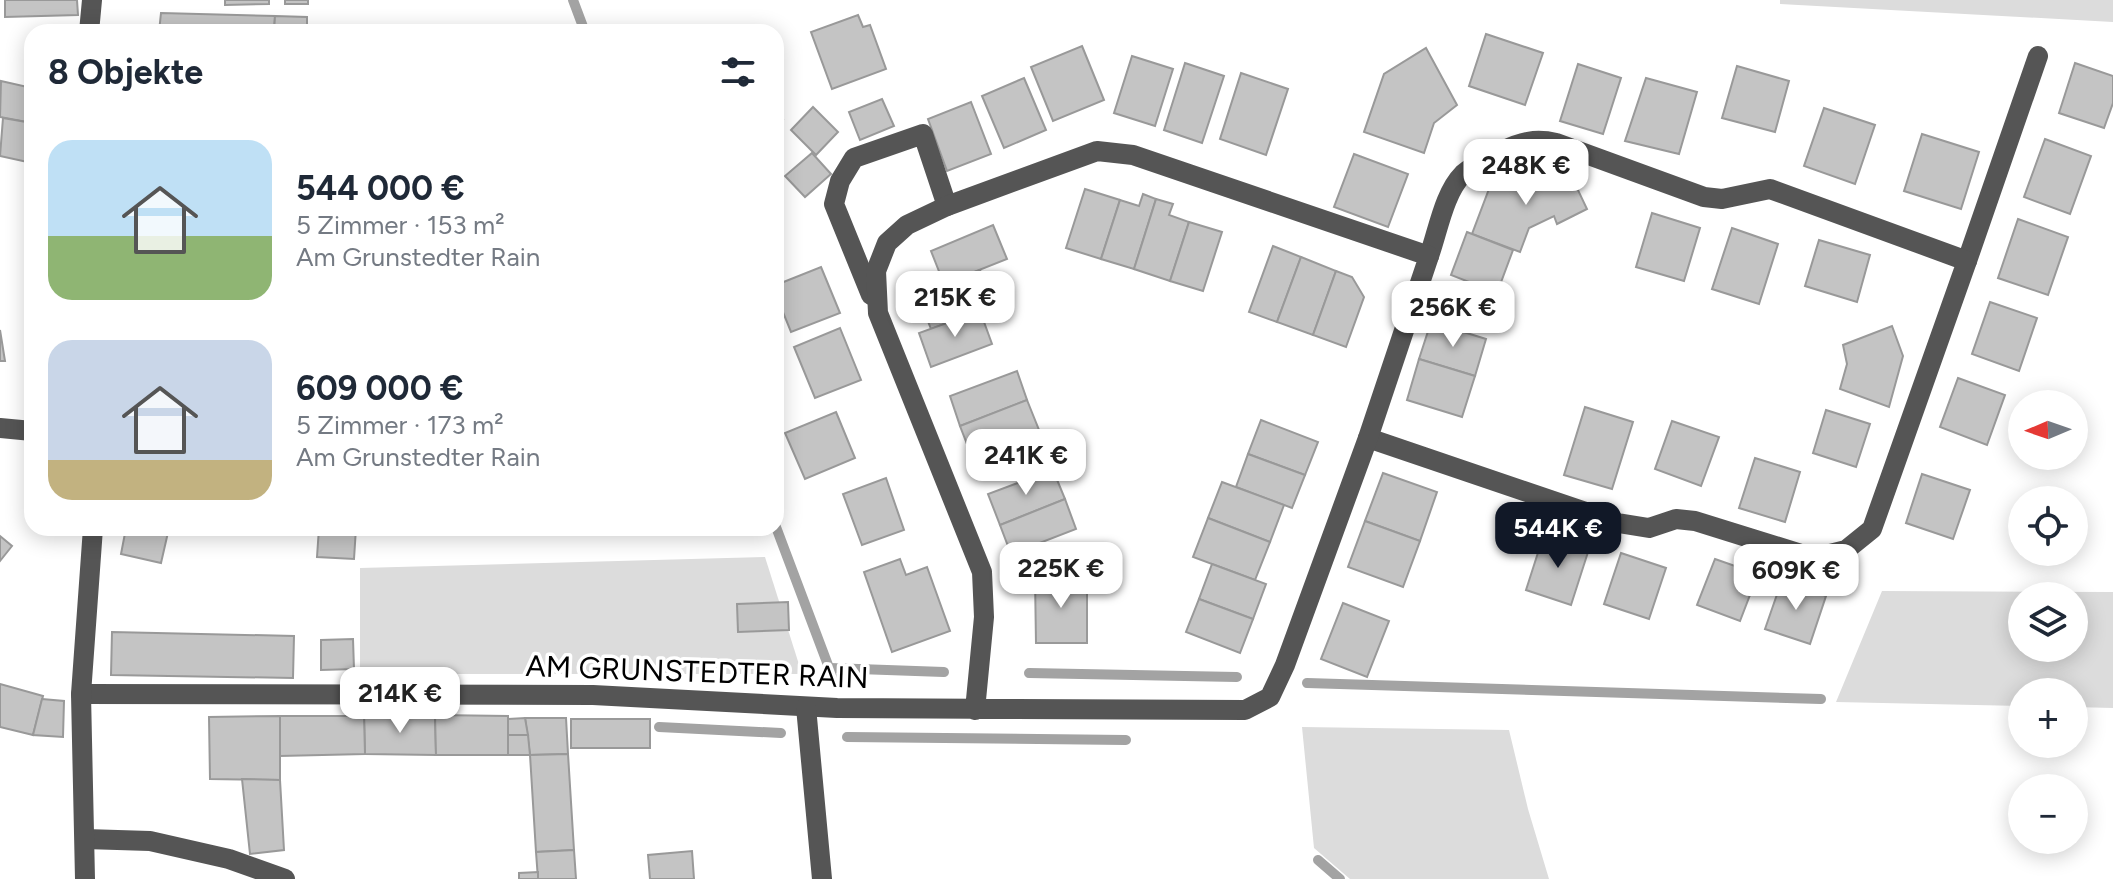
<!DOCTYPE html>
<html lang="de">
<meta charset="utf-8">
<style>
:root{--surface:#fff;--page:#f6f6f7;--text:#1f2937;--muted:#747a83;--accent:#111827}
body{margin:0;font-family:Figtree,sans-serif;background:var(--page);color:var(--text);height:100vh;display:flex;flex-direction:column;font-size:30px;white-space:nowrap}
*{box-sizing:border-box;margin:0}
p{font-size:26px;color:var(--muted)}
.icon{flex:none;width:44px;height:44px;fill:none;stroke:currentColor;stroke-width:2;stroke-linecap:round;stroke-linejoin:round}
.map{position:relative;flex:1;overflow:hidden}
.details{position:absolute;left:24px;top:24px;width:760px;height:512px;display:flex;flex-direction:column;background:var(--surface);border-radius:24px;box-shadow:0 4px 20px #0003}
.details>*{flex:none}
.needle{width:52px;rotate:268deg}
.buttons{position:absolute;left:2008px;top:390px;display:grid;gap:16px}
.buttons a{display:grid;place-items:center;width:80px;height:80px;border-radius:50%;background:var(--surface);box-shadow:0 4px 20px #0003;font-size:40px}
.price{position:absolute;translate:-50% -68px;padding:0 18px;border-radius:16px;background:#fff;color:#222;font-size:26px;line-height:52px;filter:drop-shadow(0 2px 4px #0008)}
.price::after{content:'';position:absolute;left:50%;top:48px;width:24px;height:18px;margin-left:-12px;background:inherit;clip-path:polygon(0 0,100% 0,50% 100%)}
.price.selected{background:var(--accent);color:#fff}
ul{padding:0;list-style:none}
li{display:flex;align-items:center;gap:24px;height:200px;padding:0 24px}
li span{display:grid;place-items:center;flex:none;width:224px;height:160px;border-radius:24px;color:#555}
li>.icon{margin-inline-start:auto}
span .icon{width:96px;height:96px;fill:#fffc;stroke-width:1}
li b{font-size:34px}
h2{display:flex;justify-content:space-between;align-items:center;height:96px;padding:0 24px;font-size:34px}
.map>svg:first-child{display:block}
</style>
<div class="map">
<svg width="2113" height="879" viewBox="0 0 2113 879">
<rect width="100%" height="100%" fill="#fff"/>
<g fill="#dcdcdc" fill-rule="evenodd">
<polygon points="1780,0 2113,0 2113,22 1780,4"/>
<polygon points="765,557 802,674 360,674 360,568"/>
<path d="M1882 591 2113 592V708L2074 707V692H2022V706L1836 702ZM2022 596H2074V648H2022Z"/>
<polygon points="1302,727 1509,730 1528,809 1549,879 1350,879 1314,848"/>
</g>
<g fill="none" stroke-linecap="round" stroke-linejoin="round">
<g stroke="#a3a3a3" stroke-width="10">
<polyline points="573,0 585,32"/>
<polyline points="776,527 834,681"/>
<polyline points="830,668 944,672"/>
<polyline points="1029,673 1237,677"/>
<polyline points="1307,683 1821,699"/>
<polyline points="659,727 781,733"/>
<polyline points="847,737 1126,740"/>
<polyline points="1318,860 1340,879"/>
</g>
</g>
<g fill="#c4c4c4" stroke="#999" stroke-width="2">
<polygon points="5,0 77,0 78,15 5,17"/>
<polygon points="225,0 269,0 269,4 225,5"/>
<rect x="285" y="0" width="23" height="4"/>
<polygon points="161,13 275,16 274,32 159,32"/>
<polygon points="858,15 863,27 870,25 886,69 832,89 811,32"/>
<polygon points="275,16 307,17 307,32 274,32"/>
<polygon points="1486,34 1543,53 1525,105 1469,86"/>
<polygon points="1082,46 1104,100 1053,121 1031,67"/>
<polygon points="1426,48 1457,105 1434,123 1424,153 1364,132 1384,74"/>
<polygon points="1132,56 1173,69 1155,126 1114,113"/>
<polygon points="1185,63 1224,76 1202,143 1164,130"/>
<polygon points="2075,63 2113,76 2113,103 2104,128 2059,113"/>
<polygon points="1578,64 1621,78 1603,134 1560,121"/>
<polygon points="1737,66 1789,81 1775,132 1722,118"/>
<polygon points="1241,73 1288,89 1266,155 1220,139"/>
<polygon points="1024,78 1046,130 1004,148 982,96"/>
<polygon points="1646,78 1697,92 1679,154 1625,141"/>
<polygon points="1,81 32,88 32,123 0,117"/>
<polygon points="882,99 894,126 860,140 849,112"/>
<polygon points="971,102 991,154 947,171 928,119"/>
<polygon points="813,107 838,132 816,155 791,130"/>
<polygon points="1824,108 1875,125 1855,184 1804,166"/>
<polygon points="776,117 783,120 776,138"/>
<polygon points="3,118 32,123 32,163 0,156"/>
<polygon points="1922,134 1979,152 1961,209 1904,191"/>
<polygon points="2045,139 2091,156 2070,214 2024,197"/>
<polygon points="812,153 831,174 805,197 785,176"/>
<polygon points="1354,154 1408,174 1388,227 1334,207"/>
<polygon points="1532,168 1539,184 1568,169 1587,209 1557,224 1554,216 1529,228 1520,252 1472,234 1489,189"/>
<polygon points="1085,189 1120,200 1101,259 1066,248"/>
<polygon points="1143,194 1156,199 1134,269 1101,259 1120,200 1139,206"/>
<polygon points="1156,199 1173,204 1169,215 1189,222 1170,281 1134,269"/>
<polygon points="1652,213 1700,228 1684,281 1636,267"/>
<polygon points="2018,219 2068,237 2048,295 1998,278"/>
<polygon points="1189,222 1222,232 1203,291 1170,281"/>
<polygon points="993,225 1007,259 944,284 931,251"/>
<polygon points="1732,228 1778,244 1759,304 1712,289"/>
<polygon points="1467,232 1513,250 1497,293 1451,275"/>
<polygon points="1819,240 1870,255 1857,302 1805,286"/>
<polygon points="1273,246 1301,257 1277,322 1249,312"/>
<polygon points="1301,257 1336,271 1313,335 1277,322"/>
<polygon points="821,267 840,313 791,332 776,295 776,285"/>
<polygon points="980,270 993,306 931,329 917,293"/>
<polygon points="1336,271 1352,277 1364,297 1346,347 1313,335"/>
<polygon points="1990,302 2037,318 2019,371 1972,354"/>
<polygon points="980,311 992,344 931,367 919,333"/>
<polygon points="1431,322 1486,339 1475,376 1419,359"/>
<polygon points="1892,326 1903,356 1889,407 1840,389 1847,364 1843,345"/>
<polygon points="840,328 861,380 815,398 794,347"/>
<polygon points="0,330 5,361 0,361"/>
<polygon points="1419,359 1475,376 1462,417 1407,400"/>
<polygon points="1017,371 1027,400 960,426 950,396"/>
<polygon points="1958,378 2005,395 1987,445 1940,427"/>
<polygon points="1027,400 1039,430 972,457 960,426"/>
<polygon points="1585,407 1633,422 1612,489 1564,475"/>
<polygon points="1826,410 1870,424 1856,467 1813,453"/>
<polygon points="836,412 855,458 805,479 785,433"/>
<polygon points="1261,420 1318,442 1305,475 1248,454"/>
<polygon points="1672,421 1719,437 1701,486 1655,469"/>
<polygon points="1248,454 1305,475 1292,508 1236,487"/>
<polygon points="1755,458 1800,472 1785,522 1739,508"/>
<polygon points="1053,470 1065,499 1000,525 988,494"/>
<polygon points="1383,473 1437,492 1420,541 1365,521"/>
<polygon points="1922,474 1970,490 1953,539 1906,523"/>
<polygon points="886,478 904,530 862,545 843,494"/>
<polygon points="1222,482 1284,505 1270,542 1208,518"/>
<polygon points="1065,499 1076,529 1011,554 1000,525"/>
<polygon points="1208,518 1270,542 1255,580 1193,557"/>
<polygon points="1365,521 1420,541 1403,587 1348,567"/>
<polygon points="126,528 169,528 161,563 121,554"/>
<polygon points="319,528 356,528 354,559 317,557"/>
<polygon points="1544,534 1589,549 1571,605 1526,590"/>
<polygon points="0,536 12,546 0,561"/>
<polygon points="1621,553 1666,568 1649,619 1604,604"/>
<polygon points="900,559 906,575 927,567 950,631 892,652 864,572"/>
<polygon points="1715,559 1758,574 1740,621 1697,605"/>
<polygon points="1212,564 1266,584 1253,619 1199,599"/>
<polygon points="1087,577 1087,643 1036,643 1035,578"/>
<polygon points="1782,580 1826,596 1810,644 1765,629"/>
<polygon points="1199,599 1253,619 1240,653 1186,632"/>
<polygon points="788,602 789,630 738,632 737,604"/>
<polygon points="1343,603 1389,621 1367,677 1321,659"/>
<polygon points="112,632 294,636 293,678 111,675"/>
<polygon points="353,639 354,669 321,670 321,640"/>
<polygon points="0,684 43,696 33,735 0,727"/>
<polygon points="42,699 64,701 63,737 33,735"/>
<polygon points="435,715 436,755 365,754 364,716"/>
<polygon points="435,715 508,716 508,755 436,755"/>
<polygon points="280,716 280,780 210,779 209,717"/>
<polygon points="280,716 364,716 365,754 280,756"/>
<polygon points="525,718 566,718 568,754 530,755"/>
<polygon points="525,718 528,735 508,735 508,719"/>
<rect x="571" y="719" width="79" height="29"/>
<polygon points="508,735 528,735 530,755 508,755"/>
<polygon points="568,754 574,850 536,852 530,755"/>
<polygon points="242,779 280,780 284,850 250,854"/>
<polygon points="574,850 576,879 538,879 536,852"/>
<polygon points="692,851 694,879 650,879 648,855"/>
<polygon points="538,872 538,879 519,879 519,873"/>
</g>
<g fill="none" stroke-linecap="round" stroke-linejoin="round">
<g stroke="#555" stroke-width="20">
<polyline points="89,32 92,0"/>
<polyline points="1967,261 2038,56"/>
<polyline points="871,295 834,204 840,181 854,158 923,134 947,206"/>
<polyline points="0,428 32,431"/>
<path d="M1368 438 1618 523 1649 528 1676 519 1695 521 1814 558 1846 550 1872 529 1967 261 1770 189 1722 199 1704 197 1556 143C1535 138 1521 142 1502 151 1489 158 1474 164 1463 174 1444 193 1438 231 1429 256"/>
<polyline points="81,694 593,695 837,708 1245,710 1270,697 1285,665 1368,438 1429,256 1133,155 1097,151 947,206 907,225 887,243 876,271 878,313 982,572 984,617 975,710"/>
<polyline points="806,707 822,879"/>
<polyline points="85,839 150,841 229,859 285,879"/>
<polyline points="85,879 81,694 93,528"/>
</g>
</g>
<g text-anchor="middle" stroke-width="7" stroke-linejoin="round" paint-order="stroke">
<g font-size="30" fill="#000" stroke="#fff">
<text transform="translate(697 672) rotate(2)" y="10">AM GRUNSTEDTER RAIN</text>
</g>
</g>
</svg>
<div class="buttons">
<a><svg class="needle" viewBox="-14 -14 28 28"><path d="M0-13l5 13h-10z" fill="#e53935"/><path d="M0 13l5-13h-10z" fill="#747a83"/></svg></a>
<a><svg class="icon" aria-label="locate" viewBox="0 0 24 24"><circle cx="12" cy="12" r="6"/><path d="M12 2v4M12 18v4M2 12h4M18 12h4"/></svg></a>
<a><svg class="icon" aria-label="layers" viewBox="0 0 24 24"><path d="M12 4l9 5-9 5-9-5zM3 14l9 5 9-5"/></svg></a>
<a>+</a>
<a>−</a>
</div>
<b class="price" style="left:1526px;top:207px">248K €</b>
<b class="price" style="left:955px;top:339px">215K €</b>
<b class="price" style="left:1453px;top:349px">256K €</b>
<b class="price" style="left:1026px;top:497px">241K €</b>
<b class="price selected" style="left:1558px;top:570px">544K €</b>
<b class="price" style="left:1061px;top:610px">225K €</b>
<b class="price" style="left:1796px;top:612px">609K €</b>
<b class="price" style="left:400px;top:735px">214K €</b>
<section class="details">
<h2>8 Objekte<svg class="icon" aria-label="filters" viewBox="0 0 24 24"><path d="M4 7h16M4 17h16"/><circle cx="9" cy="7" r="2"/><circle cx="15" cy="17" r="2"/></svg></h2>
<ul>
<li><span style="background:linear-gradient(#bfe0f5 60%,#8fb573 0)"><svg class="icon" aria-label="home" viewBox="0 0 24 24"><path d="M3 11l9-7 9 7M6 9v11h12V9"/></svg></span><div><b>544 000 €</b><p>5 Zimmer · 153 m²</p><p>Am Grunstedter Rain</p></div></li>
<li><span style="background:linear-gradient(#c9d6e8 75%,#c2b280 0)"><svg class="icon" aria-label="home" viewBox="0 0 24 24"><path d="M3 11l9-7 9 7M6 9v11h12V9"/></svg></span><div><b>609 000 €</b><p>5 Zimmer · 173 m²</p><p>Am Grunstedter Rain</p></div></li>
</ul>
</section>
</div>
